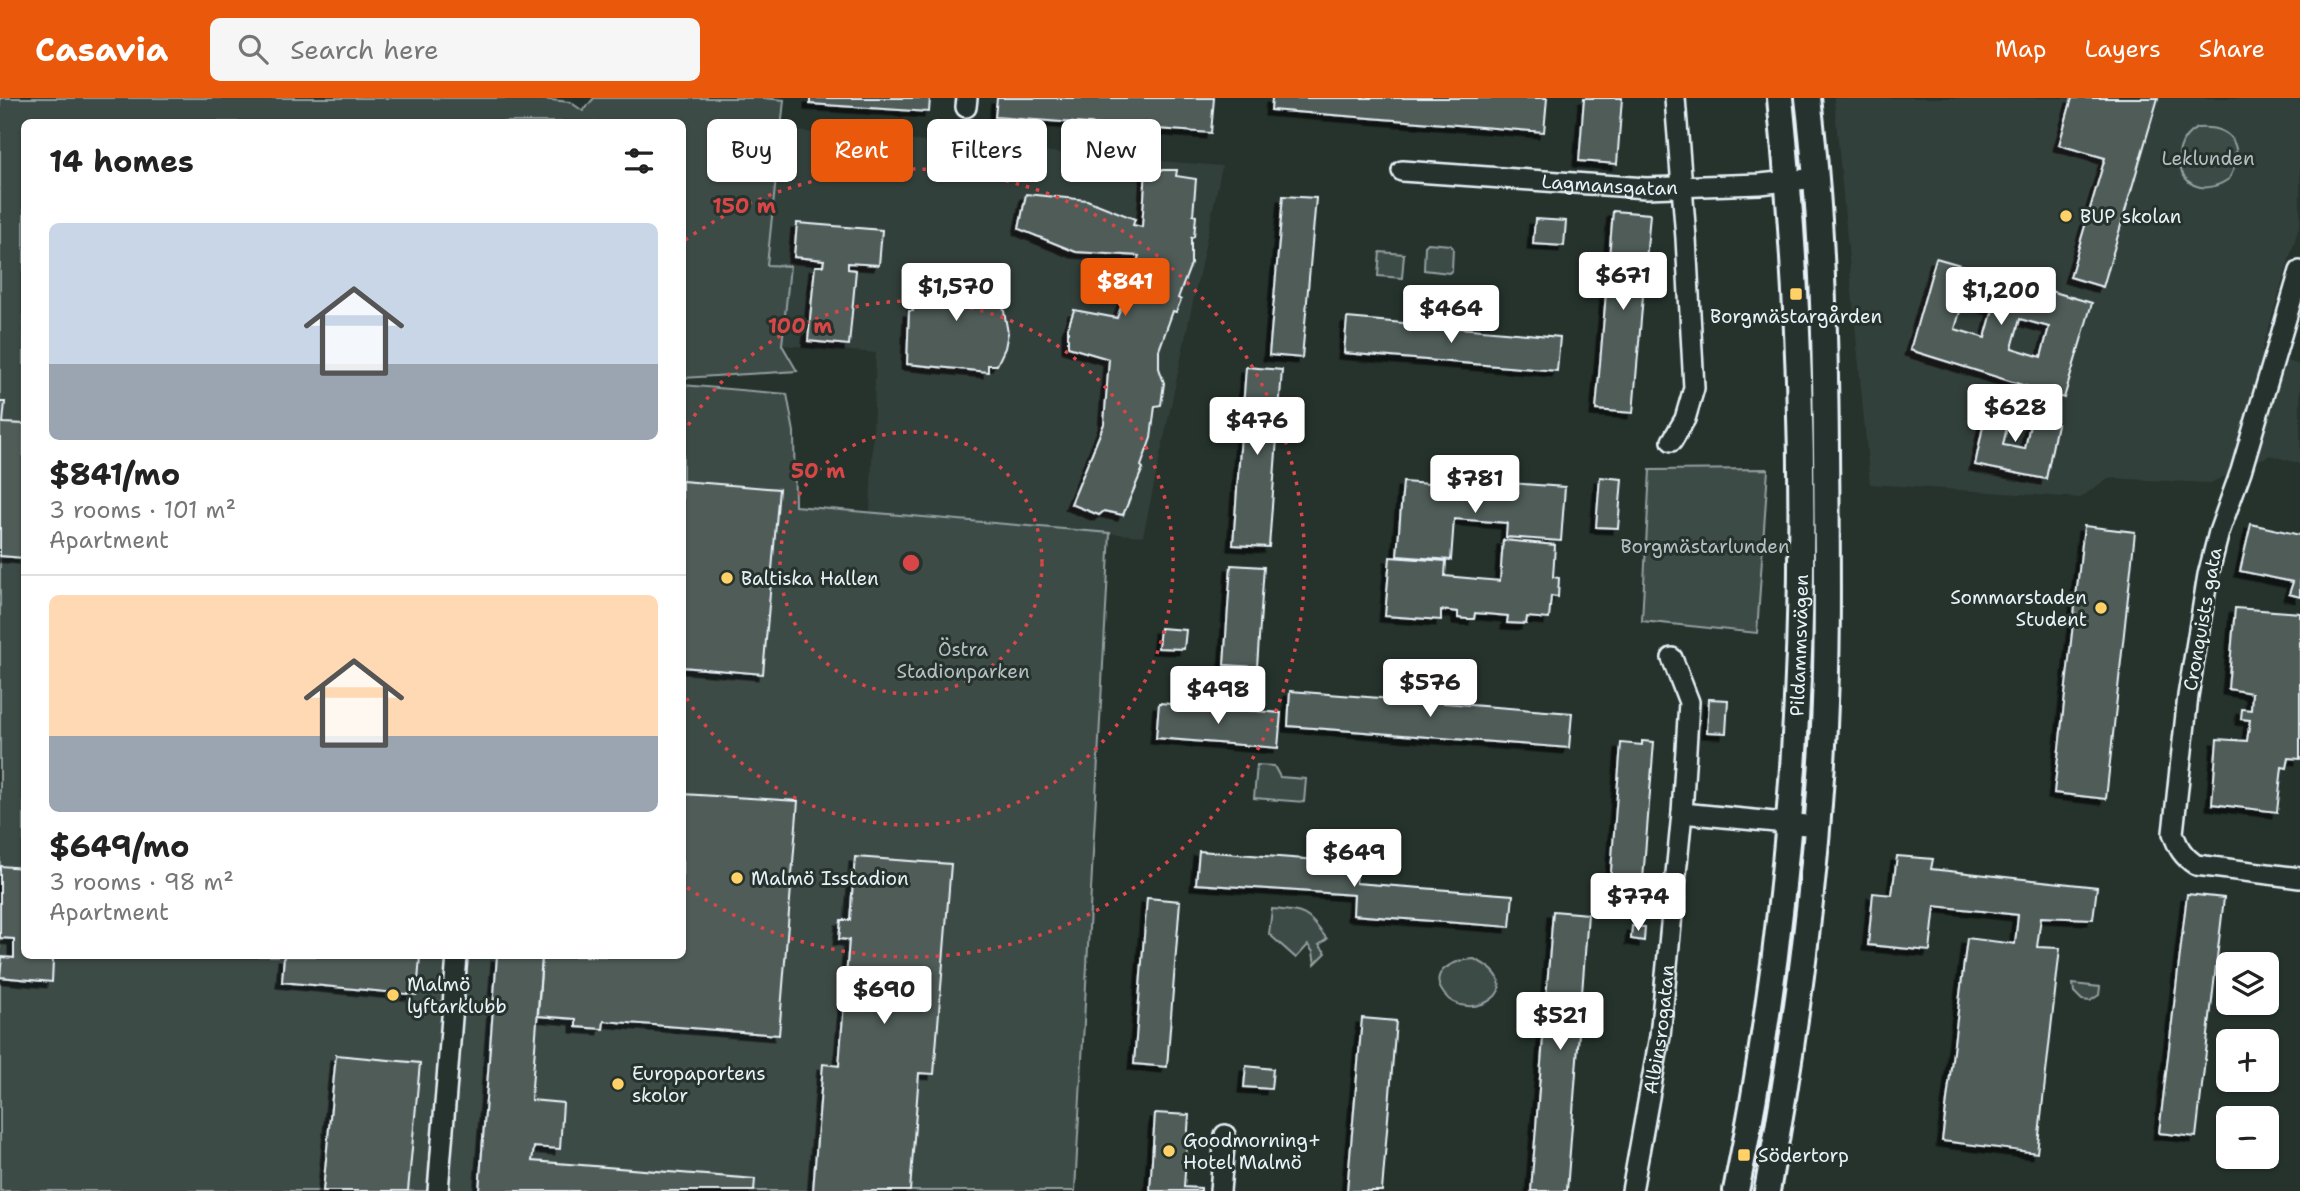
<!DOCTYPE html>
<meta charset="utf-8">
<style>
:root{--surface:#fff;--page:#f6f6f6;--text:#222;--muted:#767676;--line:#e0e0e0;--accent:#ea580c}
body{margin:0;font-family:"Shantell Sans",sans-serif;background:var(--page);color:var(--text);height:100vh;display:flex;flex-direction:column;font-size:26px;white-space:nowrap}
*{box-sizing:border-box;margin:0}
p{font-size:23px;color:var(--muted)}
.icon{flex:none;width:38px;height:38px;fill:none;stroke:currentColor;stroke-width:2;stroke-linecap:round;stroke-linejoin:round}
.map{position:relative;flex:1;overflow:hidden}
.drawer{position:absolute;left:21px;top:21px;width:665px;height:840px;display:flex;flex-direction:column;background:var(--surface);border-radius:10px;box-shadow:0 2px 5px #0004}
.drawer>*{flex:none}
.top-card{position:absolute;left:707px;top:21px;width:665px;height:63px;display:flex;gap:14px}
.controls{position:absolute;left:2216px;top:854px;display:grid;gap:14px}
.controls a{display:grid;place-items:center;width:63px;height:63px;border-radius:10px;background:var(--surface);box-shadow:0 2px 5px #0004;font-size:35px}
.price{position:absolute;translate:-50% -60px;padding:0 16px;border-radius:7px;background:#fff;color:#222;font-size:23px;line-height:46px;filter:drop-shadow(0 2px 4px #0008)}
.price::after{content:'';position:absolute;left:50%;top:42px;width:21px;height:16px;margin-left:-10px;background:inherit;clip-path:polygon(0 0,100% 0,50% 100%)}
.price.selected{background:var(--accent);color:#fff}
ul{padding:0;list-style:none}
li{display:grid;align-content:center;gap:14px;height:371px;padding:0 28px}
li+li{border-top:2px solid var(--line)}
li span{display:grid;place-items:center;height:217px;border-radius:10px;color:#555}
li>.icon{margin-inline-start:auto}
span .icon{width:126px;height:126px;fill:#fffc;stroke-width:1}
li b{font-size:30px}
h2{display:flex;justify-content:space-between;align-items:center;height:84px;padding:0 28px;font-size:30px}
.tag{padding:0 24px;border-radius:10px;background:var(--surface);box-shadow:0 2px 5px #0004;font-size:24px;line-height:63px}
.tag.selected{background:var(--accent);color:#fff}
header{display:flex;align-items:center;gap:42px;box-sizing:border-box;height:98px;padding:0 35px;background:var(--accent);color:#fff}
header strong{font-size:33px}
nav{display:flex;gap:38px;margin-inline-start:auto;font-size:24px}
.search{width:490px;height:63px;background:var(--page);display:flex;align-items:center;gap:18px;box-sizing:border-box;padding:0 24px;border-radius:10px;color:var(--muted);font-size:26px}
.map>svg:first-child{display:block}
</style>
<header>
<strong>Casavia</strong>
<div class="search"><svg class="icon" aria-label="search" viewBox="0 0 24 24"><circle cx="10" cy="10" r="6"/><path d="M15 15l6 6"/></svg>Search here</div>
<nav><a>Map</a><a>Layers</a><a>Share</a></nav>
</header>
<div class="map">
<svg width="2300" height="1093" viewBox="0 0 2300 1093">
<defs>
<filter id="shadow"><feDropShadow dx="-5.5" dy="5.5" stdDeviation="0" flood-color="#0009"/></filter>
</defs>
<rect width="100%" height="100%" fill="#26332d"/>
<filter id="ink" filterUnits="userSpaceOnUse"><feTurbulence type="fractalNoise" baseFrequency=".0143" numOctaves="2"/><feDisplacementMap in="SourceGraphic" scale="14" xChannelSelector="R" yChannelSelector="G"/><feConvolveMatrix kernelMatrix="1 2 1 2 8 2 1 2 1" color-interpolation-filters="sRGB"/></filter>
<g filter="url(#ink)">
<g fill="#333f3a">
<polygon points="1834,0 2300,0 2300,125 2261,255 2300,267 2300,366 2270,357 2210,385 2108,380 2080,400 1870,386"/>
<polygon points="781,32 1222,68 1143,438 870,415 876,255 782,247 790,169 767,167"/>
</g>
<g fill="#3e4b47" stroke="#939ea0" stroke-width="2">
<polygon points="0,0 531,0 570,4 583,13 594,0 762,0 784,2 767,167 790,168 782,247 797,273 683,280 682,24 24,24 24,858 682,858 683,287 787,296 794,334 795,408 1110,435 1075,1093 0,1093"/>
<path d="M2197 30C2233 27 2246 50 2229 81 2182 112 2161 49 2197 30Z"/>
<polygon points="1428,145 1450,147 1453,150 1452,172 1449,175 1424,172 1425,148"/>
<polygon points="1380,154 1404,156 1402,180 1378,178"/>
<polygon points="1768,371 1757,535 1642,523 1650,372"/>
<polygon points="1257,667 1274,668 1280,679 1306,681 1304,704 1254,700"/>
<path d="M1272 811C1307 814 1306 814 1327 841L1319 847 1326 855 1315 866 1313 854 1308 847 1296 860 1269 836Z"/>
<path d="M1474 861C1537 890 1467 928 1444 896 1426 873 1455 862 1474 861Z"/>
<polygon points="2073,886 2100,889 2099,897 2090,903 2082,902 2074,894"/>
</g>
<g fill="#505c59" stroke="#e8f1f8" stroke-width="2" fill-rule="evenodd" filter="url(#shadow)">
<polygon points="810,0 930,0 929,14 810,6"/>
<polygon points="997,0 1214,0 1211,35 995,19"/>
<polygon points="1272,0 1547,0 1544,34 1271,12"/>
<polygon points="1584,0 1622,0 1617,66 1579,63"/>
<polygon points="2072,0 2158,0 2103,189 2070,179 2105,60 2059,47"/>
<polygon points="1146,72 1177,72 1176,78 1196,81 1193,117 1196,118 1194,139 1191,140 1191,166 1178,200 1181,202 1176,214 1173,213 1159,252 1159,270 1164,285 1161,307 1155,308 1151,340 1141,368 1143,370 1123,417 1104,413 1099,417 1071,406 1104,326 1109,261 1068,249 1068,230 1074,212 1117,220 1139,158 1076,154 1019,131 1026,96 1087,102 1135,121 1133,127 1142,129"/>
<polygon points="1283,98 1316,100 1302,260 1269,257"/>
<polygon points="1613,113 1650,116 1633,315 1596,312"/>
<polygon points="1535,121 1566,123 1564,148 1533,146"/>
<polygon points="797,125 882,132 879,167 848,165 848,171 856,172 849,247 808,243 815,168 823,168 824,162 794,159"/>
<path d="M1936 160 2092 205 2064 300 1910 252ZM1963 203 1993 211 1985 240 1955 231ZM2020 221 2049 229 2041 259 2012 250Z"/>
<polygon points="916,173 995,181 994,200 1002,202 1008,235 1005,250 997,267 988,267 988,274 907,266 909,213 913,213"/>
<polygon points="1347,220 1560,239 1557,273 1344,255"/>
<polygon points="1246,269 1282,272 1269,449 1233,447"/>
<polygon points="0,304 5,304 3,325 24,326 24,460 0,458"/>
<polygon points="1988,304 2027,311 2026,318 2010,315 2003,347 2025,351 2031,321 2057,326 2046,381 1975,367"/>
<polygon points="1600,379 1622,381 1618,430 1596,429"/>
<polygon points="682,383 779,391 763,576 682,569"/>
<polygon points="1403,384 1510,392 1510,385 1565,389 1561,443 1506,439 1507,425 1454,421 1451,462 1397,458"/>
<polygon points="2251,426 2300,437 2300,499 2289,496 2293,484 2240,473"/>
<polygon points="2084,428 2135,434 2106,701 2054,695"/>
<polygon points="1503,442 1555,447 1553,479 1559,480 1558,499 1551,498 1549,521 1527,519 1526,526 1507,525 1508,518 1475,515 1474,521 1467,521 1458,520 1458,514 1441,512 1441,522 1385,518 1390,459 1446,463 1445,478 1500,483"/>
<polygon points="1231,467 1264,469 1257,569 1224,567"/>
<polygon points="2235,510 2300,515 2300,661 2289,660 2287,670 2282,669 2277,714 2212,706 2217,641 2247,643 2250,622 2241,621 2242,611 2251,612 2252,595 2228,591"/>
<polygon points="1160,530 1186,532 1184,551 1158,550"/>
<polygon points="1290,593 1572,615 1569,650 1288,628"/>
<polygon points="1709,601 1728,602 1726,635 1707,634"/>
<polygon points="1159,605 1281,615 1278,650 1156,640"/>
<polygon points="1642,643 1654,644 1642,794 1630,793 1631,788 1610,786 1621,645 1642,647"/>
<polygon points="682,696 798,703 779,937 604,923 603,931 576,929 576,921 538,918 542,858 682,858"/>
<polygon points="1199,753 1358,765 1356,785 1513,797 1510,829 1353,817 1354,797 1196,786"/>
<polygon points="1897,758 1933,761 1931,771 2097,789 2093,821 2041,819 2037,849 2060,850 2037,1055 1942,1043 1967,840 2015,846 2018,817 1935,808 1930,853 1868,847 1873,795 1892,797"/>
<polygon points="855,759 951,766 934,976 919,975 910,1093 813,1093 823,966 839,968 849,842 839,841 841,822 850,822"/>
<polygon points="0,768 24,770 24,858 40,858 39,860 53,862 52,884 0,879 2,859 14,860 14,841 0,840"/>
<polygon points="2187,796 2224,800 2196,1039 2159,1035"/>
<polygon points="1147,800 1180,803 1167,969 1134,966"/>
<polygon points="1553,813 1588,816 1567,1093 1531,1093"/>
<polygon points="1632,828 1645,829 1644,843 1631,841"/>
<polygon points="284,858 420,858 417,897 282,884"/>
<polygon points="497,858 542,858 531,1002 563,1005 560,1051 534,1049 532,1063 755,1081 754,1093 479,1093"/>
<polygon points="1362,920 1396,923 1382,1093 1347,1093"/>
<polygon points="336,957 420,965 408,1093 323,1093"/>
<polygon points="1246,968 1273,971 1271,991 1244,989"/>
<polygon points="1155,1015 1189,1017 1184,1089 1201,1090 1201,1093 1150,1093"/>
</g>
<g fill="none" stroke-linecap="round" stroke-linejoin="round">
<defs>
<g id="minor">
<polyline points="966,9 967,0"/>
<path id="s1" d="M1402 73 1646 90 1760 86 1817 80"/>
<path d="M2300 173 2241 373 2219 434 2208 477 2188 598 2173 735C2178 750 2183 758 2196 767L2300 780"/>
<polyline points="1672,343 1685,321 1694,290 1686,140 1675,0"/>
<polyline points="1682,715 1817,728"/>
<polyline points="438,1093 457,858"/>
<polyline points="1220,1093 1225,1037"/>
<path id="s2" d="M1632 1093 1660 938 1682 715 1689 604 1672 560"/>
</g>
<g id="major">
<path id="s3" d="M1736 1093C1810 737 1816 361 1780 0"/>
<path d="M1767 1093C1792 956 1812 817 1821 678 1829 570 1827 461 1826 352 1825 235 1822 117 1808 0"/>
</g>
</defs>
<use href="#minor" stroke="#e8f1f8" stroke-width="24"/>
<use href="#major" stroke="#e8f1f8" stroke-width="30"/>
<use href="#minor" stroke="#26332d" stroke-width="19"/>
<use href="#major" stroke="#26332d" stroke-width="24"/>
</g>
</g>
<g fill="none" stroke="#d94647" stroke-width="3.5" stroke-dasharray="3.5 7">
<circle cx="911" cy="465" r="131"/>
<path d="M683 336A262 262 0 1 1 683 594"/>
<path d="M685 142A394 394 0 1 1 685 788"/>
</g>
<g fill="#ffd166" stroke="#26332d" stroke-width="2.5">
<circle cx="2066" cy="118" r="7"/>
<rect x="1789" y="189" width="14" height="14" rx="3.5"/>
<circle cx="727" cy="480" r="7"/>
<circle cx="2101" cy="510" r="7"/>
<circle cx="737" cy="780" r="7"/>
<circle cx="393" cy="897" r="7"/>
<circle cx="618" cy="986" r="7"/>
<circle cx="1169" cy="1053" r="7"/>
<rect x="1737" y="1050" width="14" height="14" rx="3.5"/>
</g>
<g text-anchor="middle" stroke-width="6" stroke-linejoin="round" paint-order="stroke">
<g font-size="19" fill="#b5bfc3" stroke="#26332d">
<text x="2208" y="67">Leklunden</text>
<text x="1705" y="455">Borgmästarlunden</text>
<text x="963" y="558">Östra<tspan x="963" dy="22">Stadionparken</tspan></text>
</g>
<g font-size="19" fill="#e8f1f8" stroke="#26332d">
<text dy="7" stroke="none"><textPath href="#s1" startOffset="208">Lagmansgatan</textPath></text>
<text transform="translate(2202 521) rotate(-80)" y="7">Cronquists gata</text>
<text dy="7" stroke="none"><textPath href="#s3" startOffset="550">Pildammsvägen</textPath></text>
<text dy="7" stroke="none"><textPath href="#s2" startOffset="164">Albinsrogatan</textPath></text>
</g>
<g font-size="19" fill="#e8f1f8" stroke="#26332d" text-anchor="start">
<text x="2080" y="125">BUP skolan</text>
<text x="1796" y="225" text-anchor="middle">Borgmästargården</text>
<text x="741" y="487">Baltiska Hallen</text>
<text x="2087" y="506" text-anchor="end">Sommarstaden<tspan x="2087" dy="22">Student</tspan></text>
<text x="751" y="787">Malmö Isstadion</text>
<text x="407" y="893">Malmö<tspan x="407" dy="22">lyftarklubb</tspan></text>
<text x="632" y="982">Europaportens<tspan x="632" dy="22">skolor</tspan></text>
<text x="1183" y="1049">Goodmorning+<tspan x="1183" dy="22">Hotel Malmö</tspan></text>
<text x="1758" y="1064">Södertorp</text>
</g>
</g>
<circle cx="911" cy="465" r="10" fill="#d94647" stroke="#26332d" stroke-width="3.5"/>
<g font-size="21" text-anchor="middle" font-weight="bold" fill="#d94647" stroke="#26332d" stroke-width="6" stroke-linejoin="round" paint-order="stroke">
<text x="744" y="115">150 m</text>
<text x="800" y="235">100 m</text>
<text x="818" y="380">50 m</text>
</g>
</svg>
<div class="controls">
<a><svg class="icon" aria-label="layers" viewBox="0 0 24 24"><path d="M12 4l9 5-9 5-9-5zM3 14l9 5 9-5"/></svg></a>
<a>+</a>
<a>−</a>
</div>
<b class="price" style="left:1623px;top:214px">$671</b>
<b class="price selected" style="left:1125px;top:220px">$841</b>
<b class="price" style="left:956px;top:225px">$1,570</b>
<b class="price" style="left:2001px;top:229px">$1,200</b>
<b class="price" style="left:1451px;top:247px">$464</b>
<b class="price" style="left:2015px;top:346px">$628</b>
<b class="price" style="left:1257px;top:359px">$476</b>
<b class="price" style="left:1475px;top:417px">$781</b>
<b class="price" style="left:1430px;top:621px">$576</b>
<b class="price" style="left:1218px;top:628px">$498</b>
<b class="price" style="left:1354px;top:791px">$649</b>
<b class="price" style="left:1638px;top:835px">$774</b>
<b class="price" style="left:884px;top:928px">$690</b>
<b class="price" style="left:1560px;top:954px">$521</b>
<div class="top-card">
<a class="tag">Buy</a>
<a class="tag selected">Rent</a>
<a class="tag">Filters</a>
<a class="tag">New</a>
</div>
<section class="drawer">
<h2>14 homes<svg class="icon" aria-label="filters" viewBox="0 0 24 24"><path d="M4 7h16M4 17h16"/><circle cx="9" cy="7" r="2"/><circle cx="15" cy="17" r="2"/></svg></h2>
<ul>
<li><span style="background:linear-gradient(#c9d6e8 65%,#9aa5b1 0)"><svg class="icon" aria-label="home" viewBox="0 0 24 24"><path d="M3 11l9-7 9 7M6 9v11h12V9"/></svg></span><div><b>$841/mo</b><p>3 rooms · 101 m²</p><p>Apartment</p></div></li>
<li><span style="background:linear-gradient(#ffd9b3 65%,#9aa5b1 0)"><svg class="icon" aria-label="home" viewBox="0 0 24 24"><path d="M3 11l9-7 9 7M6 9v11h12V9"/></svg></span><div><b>$649/mo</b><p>3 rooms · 98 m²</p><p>Apartment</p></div></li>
</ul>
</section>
</div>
